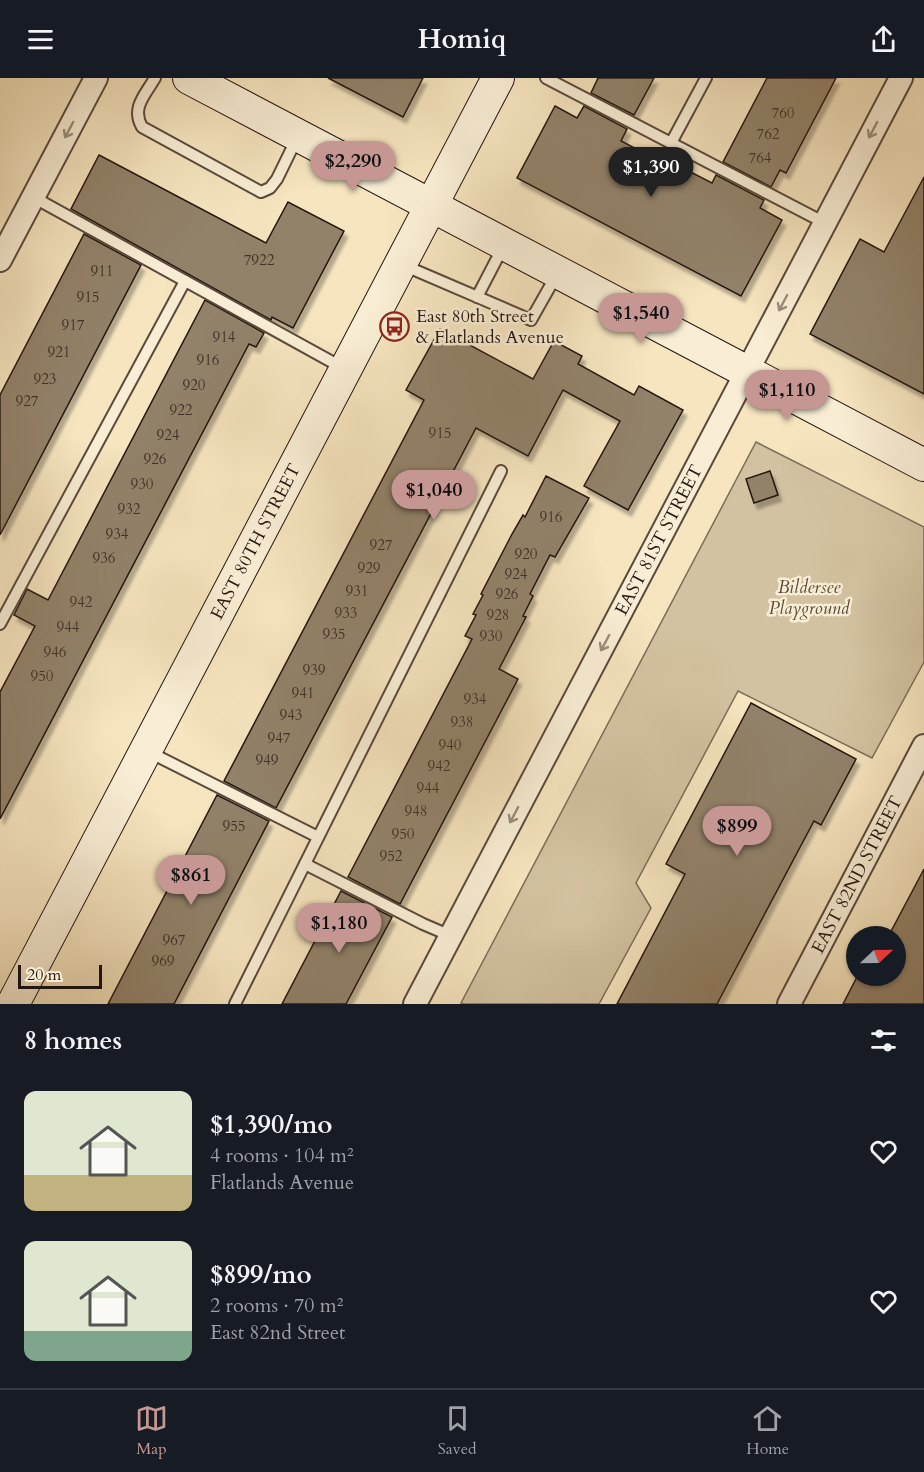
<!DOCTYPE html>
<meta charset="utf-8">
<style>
:root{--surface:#171b24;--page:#20242c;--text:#f1f3f6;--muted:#9ea1a6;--line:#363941;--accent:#c59692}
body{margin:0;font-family:Cardo,serif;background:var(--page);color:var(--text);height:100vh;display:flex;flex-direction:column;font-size:22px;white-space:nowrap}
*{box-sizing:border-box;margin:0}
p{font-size:20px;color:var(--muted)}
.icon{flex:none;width:33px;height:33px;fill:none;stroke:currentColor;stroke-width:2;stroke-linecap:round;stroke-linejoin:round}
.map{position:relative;height:926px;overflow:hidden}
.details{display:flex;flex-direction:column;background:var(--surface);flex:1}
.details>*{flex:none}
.needle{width:39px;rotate:68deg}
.buttons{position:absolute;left:846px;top:848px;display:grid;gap:12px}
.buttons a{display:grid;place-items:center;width:60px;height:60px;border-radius:50%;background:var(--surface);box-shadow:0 2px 4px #0004;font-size:30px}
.scale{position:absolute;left:18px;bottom:15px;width:84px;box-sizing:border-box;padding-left:6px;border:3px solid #261610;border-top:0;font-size:16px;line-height:21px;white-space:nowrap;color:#261610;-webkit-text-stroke:4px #f9eed5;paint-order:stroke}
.price{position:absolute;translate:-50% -51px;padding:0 14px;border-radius:21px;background:var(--accent);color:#111;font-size:20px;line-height:39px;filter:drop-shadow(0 2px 3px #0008)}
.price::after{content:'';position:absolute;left:50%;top:36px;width:18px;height:14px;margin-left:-9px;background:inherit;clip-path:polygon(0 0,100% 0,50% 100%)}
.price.on{background:#222;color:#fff}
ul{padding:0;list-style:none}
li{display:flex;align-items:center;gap:18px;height:150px;padding:0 24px}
li span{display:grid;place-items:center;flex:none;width:168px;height:120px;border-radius:12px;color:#555}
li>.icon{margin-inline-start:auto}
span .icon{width:72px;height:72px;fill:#fffc;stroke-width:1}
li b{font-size:26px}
h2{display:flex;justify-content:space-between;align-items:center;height:72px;padding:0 24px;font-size:26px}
header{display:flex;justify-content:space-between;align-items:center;height:78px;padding:0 24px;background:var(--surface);font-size:27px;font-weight:600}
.tabs{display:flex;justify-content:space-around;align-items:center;height:84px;border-top:2px solid var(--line);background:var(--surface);font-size:16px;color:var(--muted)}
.tabs a{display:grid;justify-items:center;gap:3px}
.tabs .on{color:var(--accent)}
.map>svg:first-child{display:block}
</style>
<header><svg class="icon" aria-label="menu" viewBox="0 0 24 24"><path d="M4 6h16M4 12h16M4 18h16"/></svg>Homiq<svg class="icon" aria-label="share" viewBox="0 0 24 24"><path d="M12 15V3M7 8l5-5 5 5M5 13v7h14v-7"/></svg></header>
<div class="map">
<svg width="924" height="926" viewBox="0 0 924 926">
<defs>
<filter id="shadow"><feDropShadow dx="3.5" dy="6" stdDeviation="1.5" flood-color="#0004"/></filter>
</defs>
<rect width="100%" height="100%" fill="#f6e5bf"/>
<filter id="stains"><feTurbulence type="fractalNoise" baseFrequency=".00333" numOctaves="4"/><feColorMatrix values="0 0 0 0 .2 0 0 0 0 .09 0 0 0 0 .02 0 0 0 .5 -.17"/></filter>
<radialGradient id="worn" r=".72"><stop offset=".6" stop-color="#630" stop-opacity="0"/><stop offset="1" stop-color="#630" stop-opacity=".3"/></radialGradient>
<polygon fill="#d3c2a1" stroke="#7c6c58" stroke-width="1.5" points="756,364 924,449 924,584 872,680 738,613 636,805 651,830 599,926 464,926 461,925"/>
<g fill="#92826b" stroke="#261610" stroke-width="1.5" filter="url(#shadow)">
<polygon points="328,0 423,0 403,39"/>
<polygon points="598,0 654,0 634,37 591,15"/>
<polygon points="767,0 836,0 786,95 780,92 771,109 723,84"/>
<polygon points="555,28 577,40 584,28 627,51 621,63 669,88 671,84 712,105 716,97 764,122 760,130 782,142 741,218 517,100"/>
<polygon points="99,77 266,165 288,124 344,153 293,250 272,239 271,242 71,131"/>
<polygon points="924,99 924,316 810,256 860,161 884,174"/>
<polygon points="84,156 141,187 0,457 0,317"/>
<polygon points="205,222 264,255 256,269 249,266 0,741 0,614 35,548 14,537 27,511 48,522"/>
<polygon points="440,251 533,301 554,263 582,278 578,286 634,317 639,308 683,332 628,432 584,408 620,343 563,312 528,378 476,350 276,730 224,703 424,322 406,312"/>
<polygon points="770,393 778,417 754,425 746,401"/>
<polygon points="546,398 589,420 555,479 550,477 530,516 533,518 523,538 526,539 499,591 518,601 400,826 348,799 349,797 472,561 465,558 476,537 473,536 483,517 481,516 512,456 523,437 525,439"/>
<polygon points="751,625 856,681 821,747 814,743 717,926 617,926 685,796 666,786"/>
<polygon points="217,717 269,743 174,926 108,926"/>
<polygon points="924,791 924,926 843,926 858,897 896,897 896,858 878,858 881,853 889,857"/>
<polygon points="341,813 392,839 346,926 282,926"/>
</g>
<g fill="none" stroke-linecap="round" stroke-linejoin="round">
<defs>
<g id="lane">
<path d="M155 0C145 17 131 30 142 49L261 114 270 110 277 101 297 60"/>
<polyline points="546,0 825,145"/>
<polyline points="671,65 706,0"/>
<polyline points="33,119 343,290"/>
<polyline points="403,187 531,242 557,196"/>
<polyline points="477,219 503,169"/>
<polyline points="0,546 185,203"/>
<polyline points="147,673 318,759"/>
<polyline points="305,786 423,846 451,858"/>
<polyline points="235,926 501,393"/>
</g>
<g id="street">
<polyline points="0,182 96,0"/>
<path id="s1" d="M415 926 901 0"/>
<path id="s2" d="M789 926 924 668"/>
</g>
<g id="secondary">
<polyline points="189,0 924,387"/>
<path id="s3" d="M13 926 498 0"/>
</g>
</defs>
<use href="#lane" stroke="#5a4a3c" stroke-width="14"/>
<use href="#street" stroke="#5a4a3c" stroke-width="26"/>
<use href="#secondary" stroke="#261610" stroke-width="34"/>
<use href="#lane" stroke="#f9eed5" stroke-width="10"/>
<use href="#street" stroke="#f9eed5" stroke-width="22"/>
<use href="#secondary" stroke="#f9eed5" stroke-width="32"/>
</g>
<defs><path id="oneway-shaft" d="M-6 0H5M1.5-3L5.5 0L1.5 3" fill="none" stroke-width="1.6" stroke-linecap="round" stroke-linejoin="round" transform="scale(1.5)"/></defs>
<g stroke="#9a8d7c">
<use href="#oneway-shaft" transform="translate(69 52) rotate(118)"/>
<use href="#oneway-shaft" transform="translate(873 52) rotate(118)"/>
<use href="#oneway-shaft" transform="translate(783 225) rotate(118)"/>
<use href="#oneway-shaft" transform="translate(605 565) rotate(118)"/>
<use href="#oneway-shaft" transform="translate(514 737) rotate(118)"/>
</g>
<defs>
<symbol id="bus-ring" viewBox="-11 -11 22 22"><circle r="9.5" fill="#f9eed5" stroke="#8f2418" stroke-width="1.5"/><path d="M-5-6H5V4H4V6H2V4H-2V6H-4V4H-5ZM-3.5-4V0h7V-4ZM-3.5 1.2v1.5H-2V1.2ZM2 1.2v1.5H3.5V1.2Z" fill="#8f2418"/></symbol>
</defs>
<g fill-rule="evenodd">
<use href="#bus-ring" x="378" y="232" width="33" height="33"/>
</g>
<g text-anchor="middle" stroke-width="5" stroke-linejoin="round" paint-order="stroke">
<g font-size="15" fill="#413127">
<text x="783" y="40">760</text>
<text x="768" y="61">762</text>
<text x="760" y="85">764</text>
<text x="259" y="187">7922</text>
<text x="102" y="198">911</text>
<text x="88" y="224">915</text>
<text x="73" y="252">917</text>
<text x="224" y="264">914</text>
<text x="59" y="279">921</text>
<text x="208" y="287">916</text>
<text x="45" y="306">923</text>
<text x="194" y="312">920</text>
<text x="27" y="328">927</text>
<text x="181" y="337">922</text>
<text x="440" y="360">915</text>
<text x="168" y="362">924</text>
<text x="155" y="386">926</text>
<text x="142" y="411">930</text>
<text x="129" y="436">932</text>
<text x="551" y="444">916</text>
<text x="117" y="461">934</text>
<text x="381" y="472">927</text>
<text x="526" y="481">920</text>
<text x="104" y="485">936</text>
<text x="369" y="495">929</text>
<text x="516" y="501">924</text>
<text x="357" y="518">931</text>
<text x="507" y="521">926</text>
<text x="81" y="529">942</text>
<text x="346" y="540">933</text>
<text x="498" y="542">928</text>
<text x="68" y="554">944</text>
<text x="334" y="561">935</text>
<text x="491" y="563">930</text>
<text x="55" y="579">946</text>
<text x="314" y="597">939</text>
<text x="42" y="603">950</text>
<text x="303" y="620">941</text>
<text x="475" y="626">934</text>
<text x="291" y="642">943</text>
<text x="462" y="649">938</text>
<text x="279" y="665">947</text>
<text x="450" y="672">940</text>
<text x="267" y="687">949</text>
<text x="439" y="693">942</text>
<text x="428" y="715">944</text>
<text x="416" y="738">948</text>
<text x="234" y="753">955</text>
<text x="403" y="761">950</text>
<text x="391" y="783">952</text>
<text x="174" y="867">967</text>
<text x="163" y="888">969</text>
</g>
<g font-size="18" fill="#261610" stroke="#f9eed5" text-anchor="start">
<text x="416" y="244">East 80th Street<tspan x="416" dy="21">&amp; Flatlands Avenue</tspan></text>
</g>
<g font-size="18" fill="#261610" stroke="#f9eed5">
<text dy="6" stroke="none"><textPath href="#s3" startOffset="522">EAST 80TH STREET</textPath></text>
<text dy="6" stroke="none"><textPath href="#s1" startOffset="524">EAST 81ST STREET</textPath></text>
<text dy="6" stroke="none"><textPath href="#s2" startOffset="146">EAST 82ND STREET</textPath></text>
</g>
<g font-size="18" font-style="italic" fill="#5a4a3c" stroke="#f9eed5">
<text x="809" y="515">Bildersee<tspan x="809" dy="21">Playground</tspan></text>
</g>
</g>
<rect width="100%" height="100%" filter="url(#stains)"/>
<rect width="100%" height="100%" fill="url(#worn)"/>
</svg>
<div class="buttons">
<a><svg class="needle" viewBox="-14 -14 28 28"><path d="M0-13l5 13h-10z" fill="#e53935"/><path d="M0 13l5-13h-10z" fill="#9ea1a6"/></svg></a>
</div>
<div class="scale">20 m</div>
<b class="price" style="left:353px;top:114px">$2,290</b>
<b class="price on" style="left:651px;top:120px">$1,390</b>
<b class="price" style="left:641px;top:266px">$1,540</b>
<b class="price" style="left:787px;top:343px">$1,110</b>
<b class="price" style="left:434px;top:443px">$1,040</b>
<b class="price" style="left:737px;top:779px">$899</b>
<b class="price" style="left:191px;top:828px">$861</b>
<b class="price" style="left:339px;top:876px">$1,180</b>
</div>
<section class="details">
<h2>8 homes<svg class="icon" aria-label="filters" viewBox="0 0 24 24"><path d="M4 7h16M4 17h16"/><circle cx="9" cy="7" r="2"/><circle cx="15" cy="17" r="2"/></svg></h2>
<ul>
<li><span style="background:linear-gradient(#dfe7d0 70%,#c2b280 0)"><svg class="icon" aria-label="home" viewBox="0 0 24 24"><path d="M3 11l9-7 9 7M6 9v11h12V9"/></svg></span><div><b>$1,390/mo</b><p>4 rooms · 104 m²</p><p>Flatlands Avenue</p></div><svg class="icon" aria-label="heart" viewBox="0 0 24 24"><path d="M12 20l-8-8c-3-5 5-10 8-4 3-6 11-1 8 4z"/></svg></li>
<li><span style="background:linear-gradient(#dfe7d0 75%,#7fa58c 0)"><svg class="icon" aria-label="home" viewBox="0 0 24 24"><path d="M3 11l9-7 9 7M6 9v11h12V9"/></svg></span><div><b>$899/mo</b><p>2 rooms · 70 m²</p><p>East 82nd Street</p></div><svg class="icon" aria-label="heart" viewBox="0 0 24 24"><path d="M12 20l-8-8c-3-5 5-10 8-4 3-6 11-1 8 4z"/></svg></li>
</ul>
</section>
<nav class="tabs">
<a class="on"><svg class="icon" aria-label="map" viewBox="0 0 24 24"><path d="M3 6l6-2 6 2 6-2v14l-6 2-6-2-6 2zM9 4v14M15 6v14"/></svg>Map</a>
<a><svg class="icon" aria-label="saved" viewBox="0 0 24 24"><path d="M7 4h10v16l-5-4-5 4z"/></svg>Saved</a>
<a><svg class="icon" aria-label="home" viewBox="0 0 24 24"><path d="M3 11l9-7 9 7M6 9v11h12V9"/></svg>Home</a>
</nav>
